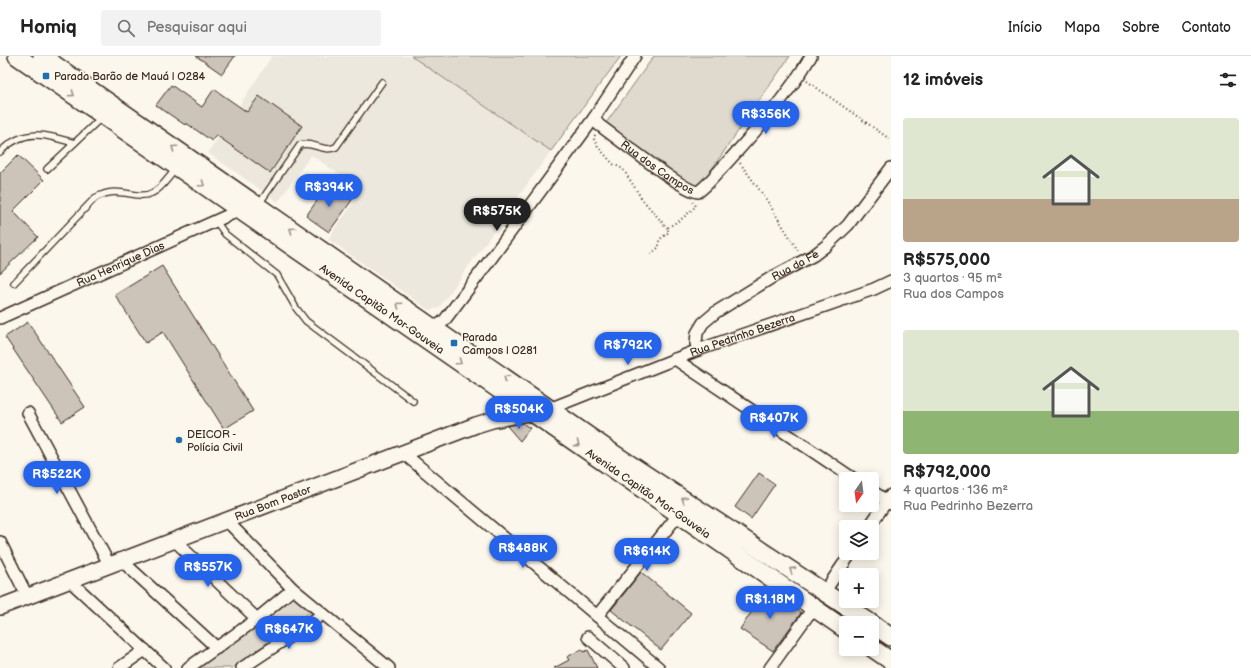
<!DOCTYPE html>
<html lang="pt">
<meta charset="utf-8">
<style>
:root{--surface:#fff;--page:#f2f2f2;--text:#222;--muted:#767676;--line:#e0e0e0;--accent:#2563eb}
body{margin:0;font-family:"Balsamiq Sans",sans-serif;background:var(--page);color:var(--text);height:100vh;display:flex;flex-direction:column;font-size:15px;white-space:nowrap}
*{box-sizing:border-box;margin:0}
p{font-size:13px;color:var(--muted)}
.icon{flex:none;width:22px;height:22px;fill:none;stroke:currentColor;stroke-width:2;stroke-linecap:round;stroke-linejoin:round}
.map{position:relative;flex:1;overflow:hidden}
.panel{display:flex;flex-direction:column;background:var(--surface);width:360px}
.panel>*{flex:none}
.needle{width:26px;rotate:194deg}
.fabs{position:absolute;left:839px;top:416px;display:grid;gap:8px}
.fabs a{display:grid;place-items:center;width:40px;height:40px;border-radius:4px;background:var(--surface);box-shadow:0 2px 10px #0003;font-size:20px}
.price{position:absolute;translate:-50% -34px;padding:0 9px;border-radius:14px;background:var(--accent);color:#fff;font-size:13px;line-height:26px;filter:drop-shadow(0 1px 2px #0008)}
.price::after{content:'';position:absolute;left:50%;top:24px;width:12px;height:9px;margin-left:-6px;background:inherit;clip-path:polygon(0 0,100% 0,50% 100%)}
.price.on{background:#222;color:#fff}
ul{padding:0;list-style:none}
li{display:grid;align-content:center;gap:8px;height:212px;padding:0 12px}
li span{display:grid;place-items:center;height:124px;border-radius:4px;color:#555}
li>.icon{margin-inline-start:auto}
span .icon{width:72px;height:72px;fill:#fffc;stroke-width:1}
li b{font-size:17px}
h2{display:flex;justify-content:space-between;align-items:center;height:48px;padding:0 12px;font-size:17px}
header{display:flex;align-items:center;gap:24px;box-sizing:border-box;height:56px;padding:0 20px;background:var(--surface);border-bottom:1px solid var(--line)}
header strong{font-size:19px}
nav{display:flex;gap:22px;margin-inline-start:auto;font-size:14px}
.search{width:280px;height:36px;background:var(--page);display:flex;align-items:center;gap:10px;box-sizing:border-box;padding:0 14px;border-radius:4px;color:var(--muted);font-size:15px}
main{display:flex;flex:1;min-height:0}
.map>svg:first-child{display:block}
</style>
<header>
<strong>Homiq</strong>
<div class="search"><svg class="icon" aria-label="search" viewBox="0 0 24 24"><circle cx="10" cy="10" r="6"/><path d="M15 15l6 6"/></svg>Pesquisar aqui</div>
<nav><a>Início</a><a>Mapa</a><a>Sobre</a><a>Contato</a></nav>
</header>
<main>
<div class="map">
<svg width="891" height="612" viewBox="0 0 891 612">
<rect width="100%" height="100%" fill="#fbf7ec"/>
<filter id="ink" filterUnits="userSpaceOnUse"><feTurbulence type="fractalNoise" baseFrequency=".025" numOctaves="2"/><feDisplacementMap in="SourceGraphic" scale="8" xChannelSelector="R" yChannelSelector="G"/><feConvolveMatrix kernelMatrix="1 2 1 2 8 2 1 2 1" color-interpolation-filters="sRGB"/></filter>
<g filter="url(#ink)">
<polygon fill="#ede8dd" points="272,0 411,0 551,95 439,252 429,254 328,183 362,134 311,99 278,146 208,97"/>
<g fill="#dfd9ce" stroke="#8d8276">
<polygon points="411,0 621,0 551,95"/>
<polygon points="654,0 790,0 698,133 606,67"/>
<polygon points="296,540 313,554 232,612 195,612"/>
</g>
<g fill="#ccc4b9" stroke="#3b2a1e">
<polygon points="196,0 235,0 222,18"/>
<polygon points="171,29 202,51 214,33 247,56 259,40 302,70 270,117 216,79 212,85 186,67 185,69 156,49"/>
<polygon points="18,99 44,124 13,155 38,181 0,217 0,117"/>
<polygon points="329,128 352,144 329,176 306,160"/>
<polygon points="162,210 253,355 224,373 163,276 146,287 115,239"/>
<polygon points="28,266 85,351 62,366 5,281"/>
<polygon points="522,367 530,372 520,385 507,370"/>
<polygon points="759,417 775,428 751,463 735,451"/>
<polygon points="641,516 691,557 661,594 611,554"/>
<polygon points="767,533 801,557 773,595 740,573"/>
<polygon points="582,593 584,596 588,594 597,612 554,612 569,604 567,601"/>
</g>
<g fill="none" stroke-linecap="round" stroke-linejoin="round">
<defs>
<g id="lane">
<path d="M0 96C24 72 44 78 74 87"/>
<polyline points="47,113 102,61"/>
<path d="M259 148 300 89C313 85 323 97 336 91L382 26"/>
<polyline points="216,165 225,178 277,219 296,252 306,265 413,345"/>
<path d="M14 227 95 142C120 128 135 145 152 137 162 133 169 120 176 113"/>
</g>
<g id="street">
<path id="s1" d="M594 62 599 69C616 81 683 135 698 136 707 130 715 119 722 112 754 77 787 41 811 0"/>
<path id="s2" d="M0 262 240 154"/>
<polyline points="433,273 444,265 487,208 594,62 635,0"/>
<path id="s3" d="M698 294 696 287 697 277 703 267 716 256 771 222 814 199 827 189 848 169 891 112"/>
<polyline points="675,303 854,423"/>
<path id="s4" d="M549 353 698 294 874 233 891 225"/>
<polyline points="28,357 109,508"/>
<polyline points="402,396 659,612"/>
<polyline points="872,435 891,448"/>
<polyline points="227,465 293,533 389,612"/>
<polyline points="869,471 891,439"/>
<polyline points="174,484 257,563"/>
<polyline points="0,486 27,540"/>
<polyline points="121,504 217,592"/>
<polyline points="69,524 164,612"/>
<polyline points="825,535 851,497"/>
<polyline points="597,560 679,458"/>
<polyline points="588,581 624,612"/>
<polyline points="119,612 145,594"/>
<polyline points="188,612 257,563 293,533"/>
<polyline points="242,612 323,558"/>
<polyline points="770,612 814,551"/>
</g>
<g id="secondary">
<path id="s5" d="M0 551 476 369 492 364 540 355"/>
</g>
<g id="primary">
<path id="s6" d="M17 0 846 574"/>
<polyline points="42,0 613,397 871,567"/>
<polyline points="872,568 891,581"/>
<polyline points="872,592 891,605"/>
</g>
</defs>
<use href="#lane" stroke="#3b2a1e" stroke-width="8"/>
<use href="#street" stroke="#3b2a1e" stroke-width="14"/>
<use href="#secondary" stroke="#3b2a1e" stroke-width="18"/>
<use href="#primary" stroke="#3b2a1e" stroke-width="20"/>
<g stroke="#3b2a1e" stroke-width="2" stroke-dasharray="1 3" stroke-linecap="butt">
<polyline points="807,25 891,84"/>
<polyline points="595,79 594,83 598,91 613,108 623,113 642,143 667,172"/>
<polyline points="740,107 764,140 799,196"/>
<polyline points="651,198 659,191 659,184 669,176 667,172 683,162 696,150 693,146"/>
</g>
<use href="#lane" stroke="#fbf7ec" stroke-width="5.5"/>
<use href="#street" stroke="#fbf7ec" stroke-width="11"/>
<use href="#secondary" stroke="#fbf7ec" stroke-width="15"/>
<use href="#primary" stroke="#fbf7ec" stroke-width="17"/>
</g>
<defs><path id="oneway-chevron" d="M-2-3.5L2.5 0L-2 3.5" fill="none" stroke-width="1.6" stroke-linecap="round" stroke-linejoin="round"/></defs>
<g stroke="#9b9085">
<use href="#oneway-chevron" transform="translate(72 38) rotate(34)"/>
<use href="#oneway-chevron" transform="translate(174 92) rotate(-145)"/>
<use href="#oneway-chevron" transform="translate(202 128) rotate(35)"/>
<use href="#oneway-chevron" transform="translate(292 174) rotate(-145)"/>
<use href="#oneway-chevron" transform="translate(399 249) rotate(-145)"/>
<use href="#oneway-chevron" transform="translate(459 306) rotate(35)"/>
<use href="#oneway-chevron" transform="translate(506 322) rotate(-145)"/>
<use href="#oneway-chevron" transform="translate(577 388) rotate(35)"/>
<use href="#oneway-chevron" transform="translate(684 443) rotate(-147)"/>
<use href="#oneway-chevron" transform="translate(792 514) rotate(-147)"/>
</g>
</g>
<g fill="#1f6fb2" stroke="#fbf7ec" stroke-width="1.5">
<rect x="42" y="16" width="8" height="8" rx="2"/>
<rect x="450" y="283" width="8" height="8" rx="2"/>
<circle cx="179" cy="384" r="4"/>
</g>
<g text-anchor="middle" stroke-width="3.5" stroke-linejoin="round" paint-order="stroke">
<g font-size="11" fill="#3b2a1e" stroke="#fbf7ec" text-anchor="start">
<text x="54" y="24">Parada Barão de Mauá | O284</text>
<text x="462" y="285">Parada<tspan x="462" dy="13">Campos | O281</tspan></text>
<text x="187" y="382">DEICOR -<tspan x="187" dy="13">Polícia Civil</tspan></text>
</g>
<g font-size="11" fill="#3b2a1e" stroke="#fbf7ec">
<text dy="4" stroke="none"><textPath href="#s1" startOffset="81">Rua dos Campos</textPath></text>
<text dy="4" stroke="none"><textPath href="#s2" startOffset="132">Rua Henrique Dias</textPath></text>
<text dy="4" stroke="none"><textPath href="#s3" startOffset="138">Rua da Fé</textPath></text>
<text dy="4" stroke="none"><textPath href="#s6" startOffset="444">Avenida Capitão Mor-Gouveia</textPath></text>
<text dy="4" stroke="none"><textPath href="#s4" startOffset="207">Rua Pedrinho Bezerra</textPath></text>
<text dy="4" stroke="none"><textPath href="#s6" startOffset="768">Avenida Capitão Mor-Gouveia</textPath></text>
<text dy="4" stroke="none"><textPath href="#s5" startOffset="292">Rua Bom Pastor</textPath></text>
</g>
</g>
</svg>
<div class="fabs">
<a><svg class="needle" viewBox="-14 -14 28 28"><path d="M0-13l5 13h-10z" fill="#e53935"/><path d="M0 13l5-13h-10z" fill="#767676"/></svg></a>
<a><svg class="icon" aria-label="layers" viewBox="0 0 24 24"><path d="M12 4l9 5-9 5-9-5zM3 14l9 5 9-5"/></svg></a>
<a>+</a>
<a>−</a>
</div>
<b class="price" style="left:766px;top:79px">R$356K</b>
<b class="price" style="left:329px;top:152px">R$394K</b>
<b class="price on" style="left:497px;top:176px">R$575K</b>
<b class="price" style="left:628px;top:310px">R$792K</b>
<b class="price" style="left:519px;top:374px">R$504K</b>
<b class="price" style="left:774px;top:383px">R$407K</b>
<b class="price" style="left:57px;top:439px">R$522K</b>
<b class="price" style="left:523px;top:513px">R$488K</b>
<b class="price" style="left:647px;top:516px">R$614K</b>
<b class="price" style="left:208px;top:532px">R$557K</b>
<b class="price" style="left:770px;top:564px">R$1.18M</b>
<b class="price" style="left:289px;top:594px">R$647K</b>
</div>
<section class="panel">
<h2>12 imóveis<svg class="icon" aria-label="filters" viewBox="0 0 24 24"><path d="M4 7h16M4 17h16"/><circle cx="9" cy="7" r="2"/><circle cx="15" cy="17" r="2"/></svg></h2>
<ul>
<li><span style="background:linear-gradient(#dfe7d0 65%,#b9a48a 0)"><svg class="icon" aria-label="home" viewBox="0 0 24 24"><path d="M3 11l9-7 9 7M6 9v11h12V9"/></svg></span><div><b>R$575,000</b><p>3 quartos · 95 m²</p><p>Rua dos Campos</p></div></li>
<li><span style="background:linear-gradient(#dfe7d0 65%,#8fb573 0)"><svg class="icon" aria-label="home" viewBox="0 0 24 24"><path d="M3 11l9-7 9 7M6 9v11h12V9"/></svg></span><div><b>R$792,000</b><p>4 quartos · 136 m²</p><p>Rua Pedrinho Bezerra</p></div></li>
</ul>
</section>
</main>
